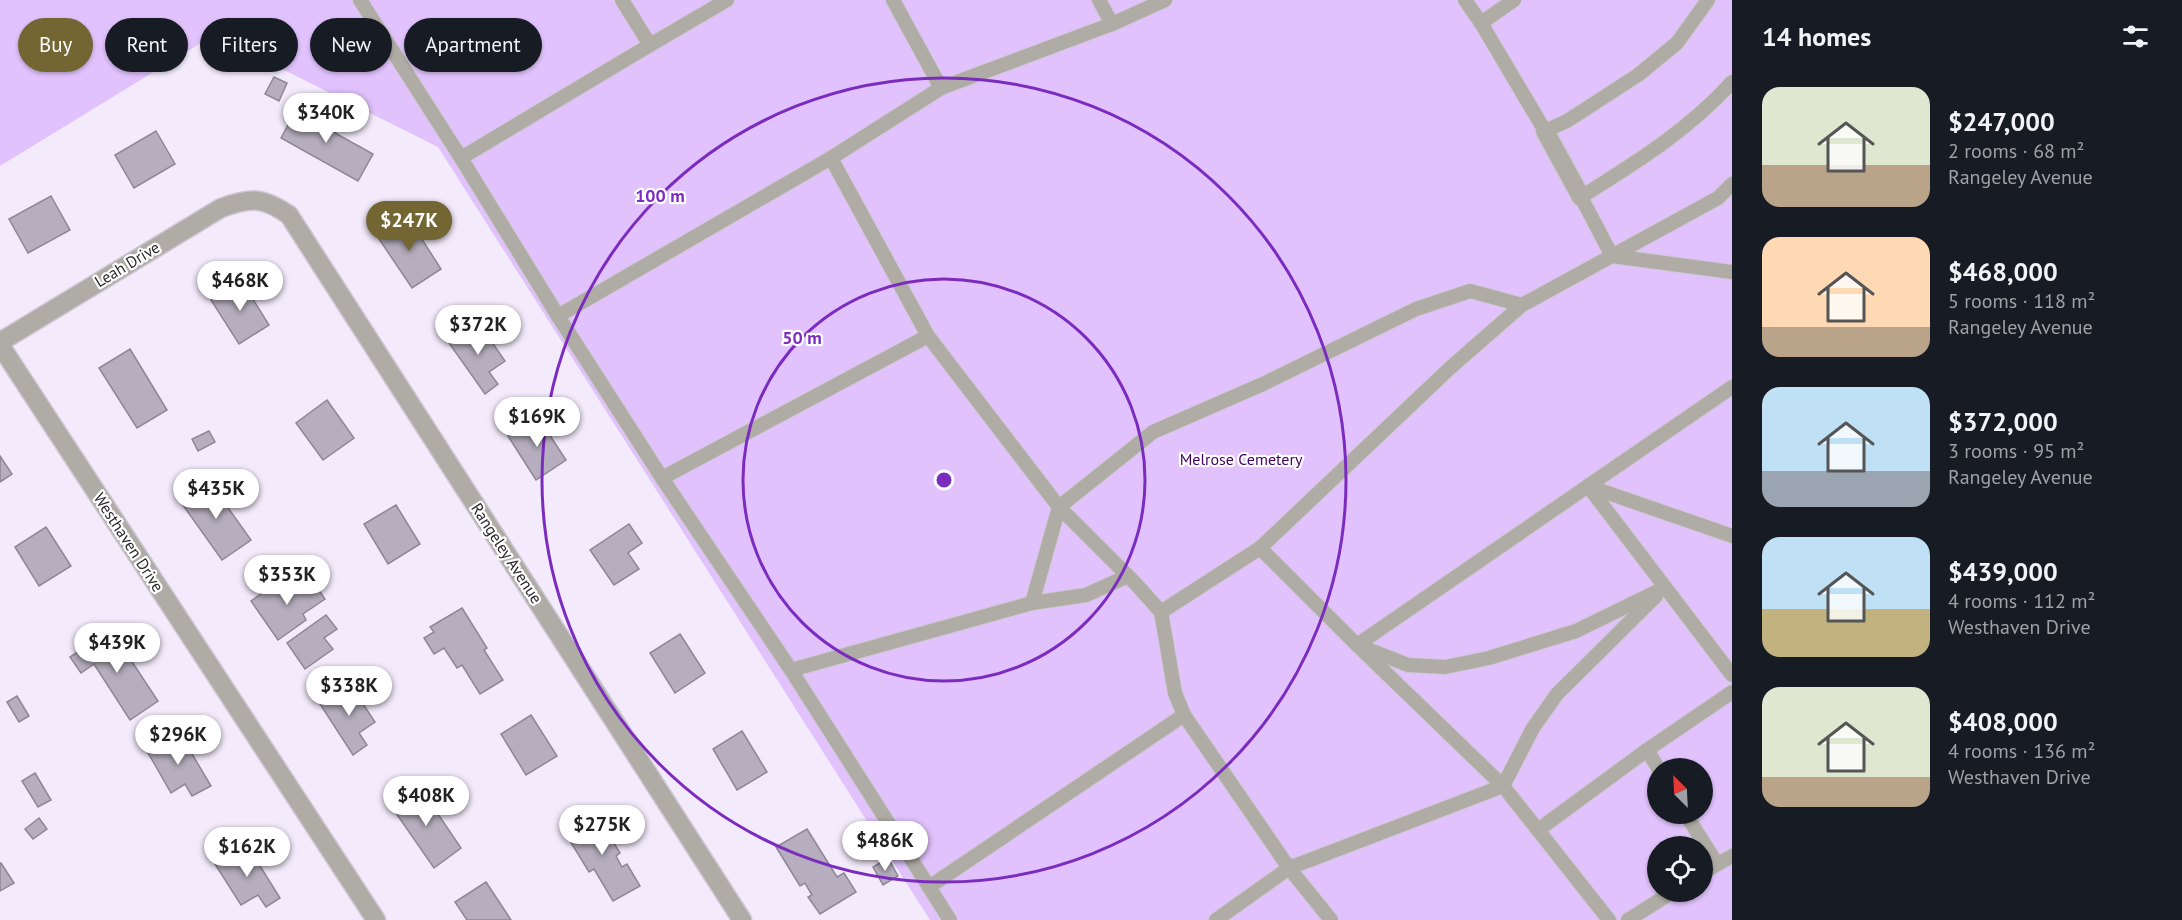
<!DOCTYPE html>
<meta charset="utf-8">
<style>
:root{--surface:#171b24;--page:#20242c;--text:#f1f3f6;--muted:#9ea1a6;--accent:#746633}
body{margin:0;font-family:"PT Sans",sans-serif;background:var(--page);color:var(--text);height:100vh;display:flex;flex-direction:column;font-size:22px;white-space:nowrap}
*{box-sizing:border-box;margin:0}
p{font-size:20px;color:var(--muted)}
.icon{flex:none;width:33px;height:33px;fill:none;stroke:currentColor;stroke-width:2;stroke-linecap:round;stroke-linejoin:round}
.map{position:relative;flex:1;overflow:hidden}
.details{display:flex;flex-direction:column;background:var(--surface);width:450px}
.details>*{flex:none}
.hud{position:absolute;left:18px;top:18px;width:570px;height:54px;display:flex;gap:12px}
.needle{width:39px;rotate:336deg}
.fabs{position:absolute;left:1647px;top:758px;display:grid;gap:12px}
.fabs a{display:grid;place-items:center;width:66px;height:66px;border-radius:50%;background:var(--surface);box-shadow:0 2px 4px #0004;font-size:30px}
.price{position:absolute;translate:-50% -51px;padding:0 14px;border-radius:21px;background:#fff;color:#222;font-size:20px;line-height:39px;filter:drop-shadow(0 2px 3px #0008)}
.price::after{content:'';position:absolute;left:50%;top:36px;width:18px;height:14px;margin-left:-9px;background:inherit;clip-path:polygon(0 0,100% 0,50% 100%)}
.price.active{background:var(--accent);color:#fff}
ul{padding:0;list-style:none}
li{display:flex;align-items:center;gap:18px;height:150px;padding:0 30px}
li span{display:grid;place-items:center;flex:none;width:168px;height:120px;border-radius:18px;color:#555}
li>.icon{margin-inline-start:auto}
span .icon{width:72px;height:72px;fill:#fffc;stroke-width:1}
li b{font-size:26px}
h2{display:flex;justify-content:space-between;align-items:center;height:72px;padding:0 30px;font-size:26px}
.pill{padding:0 21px;border-radius:27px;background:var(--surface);box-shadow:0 2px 4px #0004;font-size:21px;line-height:54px}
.pill.active{background:var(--accent);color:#fff}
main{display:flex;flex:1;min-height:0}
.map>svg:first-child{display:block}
</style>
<main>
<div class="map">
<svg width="1732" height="920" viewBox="0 0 1732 920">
<rect width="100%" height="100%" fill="#f3eafb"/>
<path fill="#e1c2fc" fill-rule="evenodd" d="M0 0H1732V920H930L438 147 214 35 0 166ZM1658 768H1702V813H1658ZM1658 846H1702V891H1658Z"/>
<g fill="#b6aebe" stroke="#8e8696" stroke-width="1.5">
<polygon points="274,77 287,83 279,101 265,94"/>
<polygon points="298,107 338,128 335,133 373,154 358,181 281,138"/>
<polygon points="156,131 175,164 134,188 115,155"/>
<polygon points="51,196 70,230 28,253 9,219"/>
<polygon points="407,216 441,269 412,288 377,236"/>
<polygon points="241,280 269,325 239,344 211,300"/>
<polygon points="478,322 505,361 489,372 498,384 485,394 449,343"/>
<polygon points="130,349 167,410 137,428 99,368"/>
<polygon points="327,400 354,438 323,460 296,423"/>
<polygon points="538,417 566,460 536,480 508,436"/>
<polygon points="209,431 215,442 198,451 192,439"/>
<polygon points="0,456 12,474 0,482"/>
<polygon points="209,481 251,540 222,560 180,501"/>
<polygon points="396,505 420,544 388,564 364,524"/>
<polygon points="629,524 642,543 628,553 639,569 614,585 590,550"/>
<polygon points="46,527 71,566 39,586 15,547"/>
<polygon points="281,580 291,594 312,580 325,599 303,614 306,620 278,640 251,601"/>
<polygon points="462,608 487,648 484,650 503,680 480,694 462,665 457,668 444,648 434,654 424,638 434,632 430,627"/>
<polygon points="326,615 337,629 324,638 333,649 305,669 287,643"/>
<polygon points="111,630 158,701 130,720 94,664 81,673 70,657"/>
<polygon points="680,634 705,673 675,693 650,653"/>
<polygon points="350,684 375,722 359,733 367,745 353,755 320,704"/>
<polygon points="17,696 29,716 19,722 7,702"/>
<polygon points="531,715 557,756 526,775 501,734"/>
<polygon points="742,731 767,772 737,790 713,749"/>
<polygon points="179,732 211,786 192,796 185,784 171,793 147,751"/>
<polygon points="35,773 51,800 38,807 22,781"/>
<polygon points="419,786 461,848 434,868 391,806"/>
<polygon points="596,813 620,853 616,856 622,867 627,864 640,886 613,901 594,869 589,872 564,831"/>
<polygon points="39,818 47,829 33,839 25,829"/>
<polygon points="807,829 837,877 844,873 856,892 820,914 808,897 812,895 805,883 800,886 776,847"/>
<polygon points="247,845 280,898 266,907 258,895 241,905 215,864"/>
<polygon points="888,858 898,876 883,885 873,867"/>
<polygon points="1,863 14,883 0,891 0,864"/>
<polygon points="486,882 511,920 467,920 455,902"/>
</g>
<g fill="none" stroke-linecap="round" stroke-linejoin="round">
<defs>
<g id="service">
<polyline points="360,0 461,158 558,316 831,158"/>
<polyline points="622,0 650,45 727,0"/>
<polyline points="893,0 941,88"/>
<polyline points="1099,0 1112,24"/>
<polyline points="1465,0 1481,23 1545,131 1567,121 1638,75 1677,43 1708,0"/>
<polyline points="1481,23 1514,0"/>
<polyline points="461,158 650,45"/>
<path d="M1612 256 1581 197C1635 163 1689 130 1732 82"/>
<polyline points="1612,256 1732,272"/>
<polyline points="1522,305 1470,291 1416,309 1263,384 1153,432 1059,507 1135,583 1161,612 1175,693 1184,715 1289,868 1503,786 1357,645 1260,548 1450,368 1522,305 1718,198 1732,184"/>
<polyline points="558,316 662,478"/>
<polyline points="1732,387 1588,486 1732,536"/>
<polyline points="1664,588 1576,631 1489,658 1445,667 1408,665 1357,645 1588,486 1732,675"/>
<polyline points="1032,603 1086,595 1128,576"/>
<polyline points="1161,612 1260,548"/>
<polyline points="791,670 1032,603 1059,507 928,336"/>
<polyline points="1647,750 1658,768"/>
<polyline points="1685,813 1717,864"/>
<polyline points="1538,830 1503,786 1533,728 1557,694 1656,596"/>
<polyline points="1702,873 1732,856"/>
<polyline points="929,887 1184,715"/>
<polyline points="950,920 791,670 662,478 928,336 831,158 941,88 1112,24 1165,0"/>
<polyline points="1216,920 1289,868 1331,920"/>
<polyline points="1609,920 1538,830 1647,750 1732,692"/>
<polyline points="1628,920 1674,891"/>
</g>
<g id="minor">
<polyline points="1545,131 1581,197"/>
<path d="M0 342 221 208C251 197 263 197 289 215L742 920"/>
<polyline points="0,345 376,920"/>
</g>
</defs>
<use href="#service" stroke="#cfc7d6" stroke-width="16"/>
<use href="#minor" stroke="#cfc7d6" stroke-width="21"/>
<use href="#service" stroke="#aeaca4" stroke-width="14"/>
<use href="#minor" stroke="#aeaca4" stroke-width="18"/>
</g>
<g fill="none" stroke="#7b2cbf" stroke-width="3">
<circle cx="944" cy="480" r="201"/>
<circle cx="944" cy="480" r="402"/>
</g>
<g text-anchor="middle" stroke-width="4.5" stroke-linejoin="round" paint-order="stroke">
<g font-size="16" fill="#2a272d" stroke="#fff">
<text transform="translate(127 264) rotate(-31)" y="6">Leah Drive</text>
<text transform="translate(129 542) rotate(57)" y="6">Westhaven Drive</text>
<text transform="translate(507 553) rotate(57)" y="6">Rangeley Avenue</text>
</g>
<g font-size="16" fill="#420063" stroke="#fff">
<text x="1241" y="465">Melrose Cemetery</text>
</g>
</g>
<circle cx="944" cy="480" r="9" fill="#7b2cbf" stroke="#fff" stroke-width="3"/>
<g font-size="18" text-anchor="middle" font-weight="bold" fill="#7b2cbf" stroke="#fff" stroke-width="4.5" stroke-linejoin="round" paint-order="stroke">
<text x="660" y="202">100 m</text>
<text x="802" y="344">50 m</text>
</g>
</svg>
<div class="fabs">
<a><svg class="needle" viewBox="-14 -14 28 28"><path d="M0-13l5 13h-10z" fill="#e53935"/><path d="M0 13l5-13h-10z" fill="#9ea1a6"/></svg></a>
<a><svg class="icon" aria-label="locate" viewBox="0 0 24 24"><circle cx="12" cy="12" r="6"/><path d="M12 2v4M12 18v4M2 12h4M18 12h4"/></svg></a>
</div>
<b class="price" style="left:326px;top:144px">$340K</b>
<b class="price active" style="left:409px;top:252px">$247K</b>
<b class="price" style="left:240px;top:312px">$468K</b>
<b class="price" style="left:478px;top:356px">$372K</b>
<b class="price" style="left:537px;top:448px">$169K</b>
<b class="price" style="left:216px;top:520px">$435K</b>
<b class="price" style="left:287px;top:606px">$353K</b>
<b class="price" style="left:117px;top:674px">$439K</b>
<b class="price" style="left:349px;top:717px">$338K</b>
<b class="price" style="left:178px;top:766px">$296K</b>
<b class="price" style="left:426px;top:827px">$408K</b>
<b class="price" style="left:602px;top:856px">$275K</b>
<b class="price" style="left:885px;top:872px">$486K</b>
<b class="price" style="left:247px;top:878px">$162K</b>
<div class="hud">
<a class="pill active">Buy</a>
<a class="pill">Rent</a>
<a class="pill">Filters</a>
<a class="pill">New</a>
<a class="pill">Apartment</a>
</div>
</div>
<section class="details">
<h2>14 homes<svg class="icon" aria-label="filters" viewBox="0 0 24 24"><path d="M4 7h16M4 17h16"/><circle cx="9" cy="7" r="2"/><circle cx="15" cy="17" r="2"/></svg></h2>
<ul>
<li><span style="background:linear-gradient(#dfe7d0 65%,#b9a48a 0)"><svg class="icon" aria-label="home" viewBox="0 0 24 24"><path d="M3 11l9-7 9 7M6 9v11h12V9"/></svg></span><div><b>$247,000</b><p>2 rooms · 68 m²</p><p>Rangeley Avenue</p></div></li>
<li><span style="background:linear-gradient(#ffd9b3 75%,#b9a48a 0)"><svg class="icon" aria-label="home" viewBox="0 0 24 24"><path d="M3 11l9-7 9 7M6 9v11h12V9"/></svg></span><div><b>$468,000</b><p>5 rooms · 118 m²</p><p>Rangeley Avenue</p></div></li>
<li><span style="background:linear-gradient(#bfe0f5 70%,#9aa5b1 0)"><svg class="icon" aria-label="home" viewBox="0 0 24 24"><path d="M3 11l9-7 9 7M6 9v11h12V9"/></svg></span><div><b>$372,000</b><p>3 rooms · 95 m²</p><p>Rangeley Avenue</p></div></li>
<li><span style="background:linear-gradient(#bfe0f5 60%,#c2b280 0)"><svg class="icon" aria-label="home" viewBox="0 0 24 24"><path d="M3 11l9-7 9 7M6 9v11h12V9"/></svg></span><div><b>$439,000</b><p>4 rooms · 112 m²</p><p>Westhaven Drive</p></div></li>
<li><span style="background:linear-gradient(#dfe7d0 75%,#b9a48a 0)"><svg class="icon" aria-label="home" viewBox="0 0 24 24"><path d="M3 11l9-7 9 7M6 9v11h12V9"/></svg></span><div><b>$408,000</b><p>4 rooms · 136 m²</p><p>Westhaven Drive</p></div></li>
</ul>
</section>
</main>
